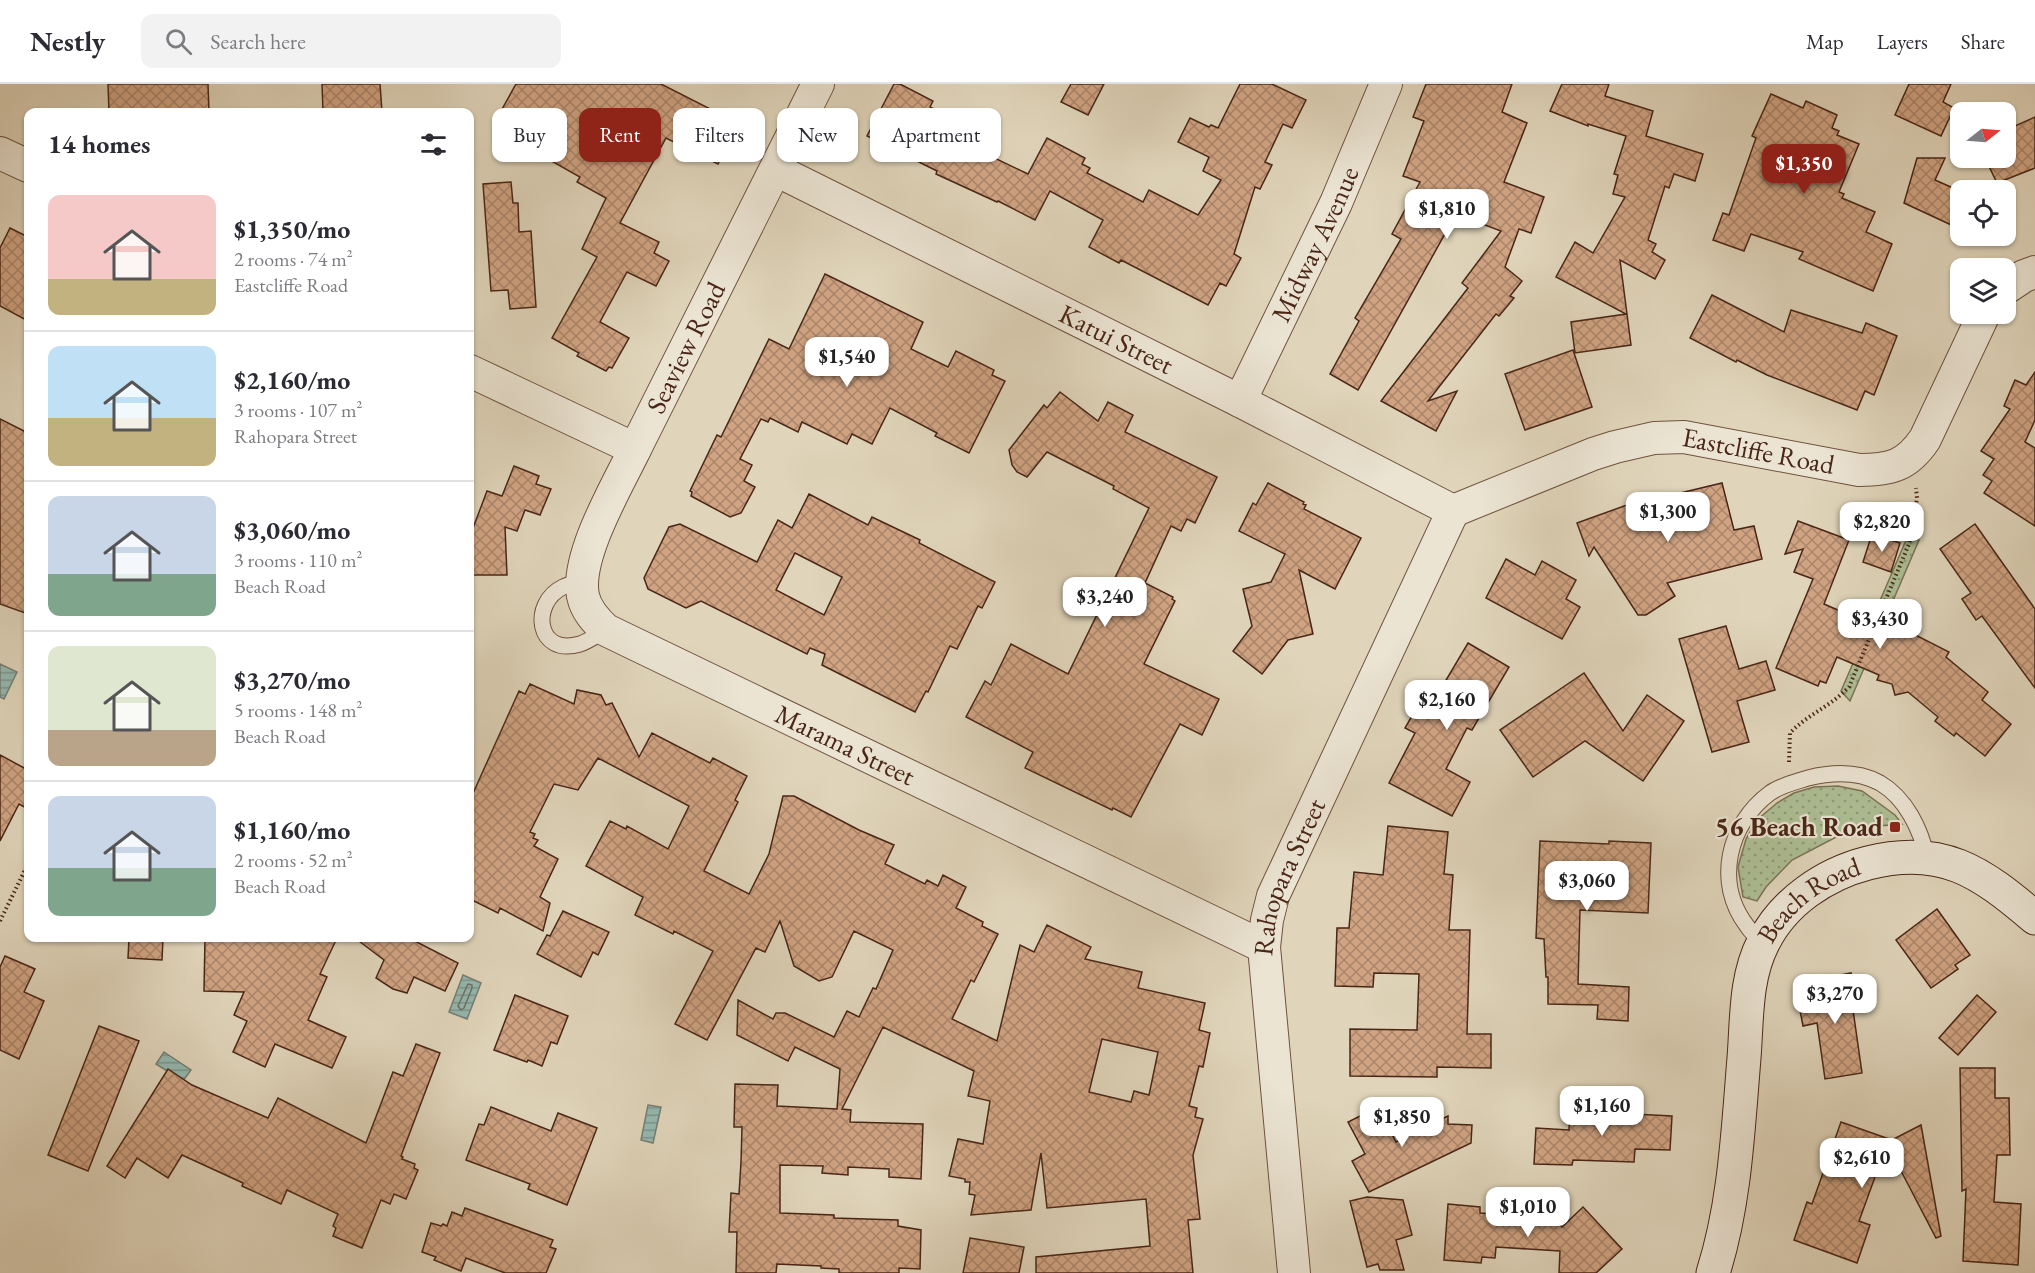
<!DOCTYPE html>
<meta charset="utf-8">
<style>
:root{--surface:#fff;--page:#f2f2f3;--text:#2b2b33;--muted:#7c7c81;--line:#e1e1e2;--accent:#8f2418}
body{margin:0;font-family:"EB Garamond",serif;background:var(--page);color:var(--text);height:100vh;display:flex;flex-direction:column;font-size:22px;white-space:nowrap}
*{box-sizing:border-box;margin:0}
p{font-size:20px;color:var(--muted)}
.icon{flex:none;width:33px;height:33px;fill:none;stroke:currentColor;stroke-width:2;stroke-linecap:round;stroke-linejoin:round}
.map{position:relative;flex:1;overflow:hidden}
.details{position:absolute;left:24px;top:24px;width:450px;height:834px;display:flex;flex-direction:column;background:var(--surface);border-radius:12px;box-shadow:0 2px 4px #0004}
.details>*{flex:none}
.hud{position:absolute;left:492px;top:24px;width:570px;height:54px;display:flex;gap:12px}
.needle{width:39px;rotate:73deg}
.tools{position:absolute;left:1950px;top:18px;display:grid;gap:12px}
.tools a{display:grid;place-items:center;width:66px;height:66px;border-radius:12px;background:var(--surface);box-shadow:0 2px 4px #0004;font-size:30px}
.price{position:absolute;translate:-50% -51px;padding:0 14px;border-radius:12px;background:#fff;color:#222;font-size:20px;line-height:39px;filter:drop-shadow(0 2px 3px #0008)}
.price::after{content:'';position:absolute;left:50%;top:36px;width:18px;height:14px;margin-left:-9px;background:inherit;clip-path:polygon(0 0,100% 0,50% 100%)}
.price.active{background:var(--accent);color:#fff}
ul{padding:0;list-style:none}
li{display:flex;align-items:center;gap:18px;height:150px;padding:0 24px}
li+li{border-top:2px solid var(--line)}
li span{display:grid;place-items:center;flex:none;width:168px;height:120px;border-radius:12px;color:#555}
li>.icon{margin-inline-start:auto}
span .icon{width:72px;height:72px;fill:#fffc;stroke-width:1}
li b{font-size:26px}
h2{display:flex;justify-content:space-between;align-items:center;height:72px;padding:0 24px;font-size:26px}
.tag{padding:0 21px;border-radius:12px;background:var(--surface);box-shadow:0 2px 4px #0004;font-size:21px;line-height:54px}
.tag.active{background:var(--accent);color:#fff}
header{display:flex;align-items:center;gap:36px;box-sizing:border-box;height:84px;padding:0 30px;background:var(--surface);border-bottom:2px solid var(--line)}
header strong{font-size:28px}
nav{display:flex;gap:33px;margin-inline-start:auto;font-size:21px}
.search{width:420px;height:54px;background:var(--page);display:flex;align-items:center;gap:15px;box-sizing:border-box;padding:0 21px;border-radius:12px;color:var(--muted);font-size:22px}
.map>svg:first-child{display:block}
</style>
<header>
<strong>Nestly</strong>
<div class="search"><svg class="icon" aria-label="search" viewBox="0 0 24 24"><circle cx="10" cy="10" r="6"/><path d="M15 15l6 6"/></svg>Search here</div>
<nav><a>Map</a><a>Layers</a><a>Share</a></nav>
</header>
<div class="map">
<svg width="2035" height="1189" viewBox="0 0 2035 1189">
<defs>
<pattern id="grass-dots" width="8" height="8" patternUnits="userSpaceOnUse" patternTransform="scale(1.5)"><rect width="8" height="8" fill="#adbe94"/><path d="M2 2h.1M6 6h.1" fill="none" stroke="#8f9a78" stroke-width="1.8" stroke-linecap="round"/></pattern>
<pattern id="water-rules" width="6" height="5" patternUnits="userSpaceOnUse" patternTransform="scale(1.5)"><rect width="6" height="5" fill="#94b9b1"/><path d="M0 2.5h6" fill="none" stroke="#7b968f"/></pattern>
<pattern id="building-cross-hatch" width="8" height="8" patternUnits="userSpaceOnUse" patternTransform="scale(1.5)"><rect width="8" height="8" fill="#d0a483"/><path d="M0 0l8 8M0 8l8-8" fill="none" stroke="#ab856a"/></pattern>
</defs>
<rect width="100%" height="100%" fill="#e0d5bb"/>
<filter id="stains"><feTurbulence type="fractalNoise" baseFrequency=".00333" numOctaves="4"/><feColorMatrix values="0 0 0 0 .2 0 0 0 0 .09 0 0 0 0 .02 0 0 0 .5 -.17"/></filter>
<radialGradient id="worn" r=".72"><stop offset=".6" stop-color="#630" stop-opacity="0"/><stop offset="1" stop-color="#630" stop-opacity=".3"/></radialGradient>
<g fill="url(#grass-dots)" stroke="#7b7255" stroke-width="1.5">
<polygon points="1907,454 1919,456 1850,617 1841,607"/>
<polygon points="1838,702 1862,707 1895,731 1902,740 1865,743 1842,750 1792,776 1766,803 1757,817 1743,813 1738,783 1746,755 1757,736 1777,719 1794,709 1814,703"/>
</g>
<g fill="url(#water-rules)" stroke="#767e73" stroke-width="1.5">
<polygon points="0,580 17,588 4,615 0,613"/>
<polygon points="463,891 481,899 467,935 449,928"/>
<polygon points="164,968 191,986 183,997 156,980"/>
<polygon points="648,1021 661,1023 653,1059 641,1056"/>
</g>
<g fill="none" stroke-linecap="round" stroke-linejoin="round">
<polygon stroke="#6e7064" stroke-width="1.5" points="468,900 472,901 472,904 464,924 461,926 458,922"/>
</g>
<g fill="url(#building-cross-hatch)" stroke="#492616" stroke-width="1.5" fill-rule="evenodd">
<polygon points="108,0 208,0 209,28 109,28"/>
<polygon points="322,0 380,0 382,28 338,28 338,26 323,27"/>
<polygon points="516,0 661,0 738,39 718,80 666,54 620,139 659,158 654,169 669,177 656,202 627,188 600,238 629,254 612,284 609,283 606,287 577,272 579,269 552,254 597,173 582,165 606,114 577,98 580,93 539,70 543,62 496,36"/>
<polygon points="894,0 900,0 933,17 930,23 993,54 986,70 1028,90 1047,54 1085,74 1082,80 1090,84 1087,89 1143,118 1149,106 1198,131 1221,96 1203,87 1209,73 1178,58 1190,34 1209,43 1211,41 1218,44 1240,0 1272,0 1306,16 1292,44 1283,40 1265,78 1272,81 1260,105 1255,103 1234,170 1241,174 1226,202 1220,199 1208,221 1121,176 1119,179 1089,163 1103,136 1050,107 1035,136 998,117 997,118 936,90 937,87 867,52"/>
<polygon points="1071,0 1104,0 1088,31 1061,18"/>
<polygon points="1426,0 1512,0 1502,28 1527,39 1504,98 1544,113 1531,149 1519,145 1505,183 1522,197 1510,212 1514,214 1499,232 1496,230 1428,317 1457,307 1436,347 1381,317 1468,204 1462,199 1501,147 1456,130 1358,306 1330,290 1359,237 1355,234 1401,155 1392,150 1420,98 1403,92 1424,37 1413,33"/>
<polygon points="1562,0 1609,0 1605,12 1653,27 1646,52 1703,70 1695,97 1674,90 1669,104 1665,102 1648,156 1656,160 1652,168 1665,176 1655,195 1620,176 1631,261 1575,269 1571,238 1626,230 1556,193 1575,158 1593,169 1625,113 1613,110 1618,91 1614,90 1626,52 1588,40 1588,42 1550,27"/>
<polygon points="1909,0 1951,0 1943,18 1954,24 1941,52 1895,31"/>
<polygon points="1771,10 1803,24 1806,17 1837,31 1832,44 1839,47 1837,51 1859,60 1839,108 1844,110 1842,114 1875,128 1866,148 1892,160 1873,207 1799,175 1803,168 1751,150 1744,167 1713,156 1723,129 1729,131 1756,54 1752,52"/>
<polygon points="2035,33 2035,84 1997,99 1985,74 2006,74 2006,46"/>
<polygon points="1917,74 1945,74 1935,96 1960,107 1960,145 1904,119"/>
<polygon points="511,98 513,119 518,119 519,148 531,147 536,223 510,225 508,206 491,207 483,100"/>
<polygon points="10,144 28,153 28,237 0,222 0,164"/>
<polygon points="825,190 923,238 911,265 948,283 956,267 994,286 992,291 1005,297 969,369 935,352 937,349 890,324 872,360 852,350 847,360 802,338 798,348 770,334 768,338 761,335 740,375 752,381 744,397 755,403 741,429 730,433 691,412 692,408 690,407 717,351 721,353 769,255 789,265"/>
<polygon points="1712,211 1784,248 1791,226 1862,249 1866,239 1897,252 1874,311 1865,307 1857,326 1767,291 1737,276 1736,278 1690,254"/>
<polygon points="1573,266 1592,323 1525,346 1505,290"/>
<polygon points="2035,288 2035,336 2025,358 2035,364 2035,442 1984,409 1992,397 1983,391 1994,375 1981,367 2010,325 2004,322 2015,296 2026,301"/>
<polygon points="1060,308 1098,337 1108,318 1133,331 1125,348 1217,393 1195,439 1187,435 1181,447 1171,442 1145,499 1173,513 1172,515 1175,517 1144,580 1219,615 1202,651 1180,640 1131,733 1113,724 1112,726 1025,684 1033,668 966,633 985,597 991,601 1011,560 1068,590 1149,424 1113,405 1114,402 1047,368 1027,393 1017,388 1012,381 1009,366 1044,321 1047,324"/>
<polygon points="0,335 28,349 28,530 0,520"/>
<polygon points="514,382 539,392 536,400 551,405 540,431 525,426 517,447 505,443 507,491 470,491 470,452 487,407 502,412"/>
<polygon points="1268,399 1304,418 1303,420 1306,421 1304,425 1361,454 1335,505 1299,486 1313,550 1288,556 1262,590 1233,567 1252,542 1243,505 1271,498 1285,470 1239,447 1253,419 1256,421"/>
<polygon points="1722,399 1734,446 1754,442 1762,475 1667,499 1675,512 1646,531 1638,531 1594,463 1589,472 1577,439 1638,417 1639,419"/>
<path d="M809 410 868 441 872 433 920 456 919 459 995 498 982 524 978 522 957 565 950 562 928 608 926 607 915 628 822 581 825 570 810 564 807 570 701 517 686 524 648 505 644 494 669 443 680 440 757 478 778 436 792 444ZM795 469 842 493 824 531 776 506Z"/>
<polygon points="1798,437 1849,456 1824,520 1893,550 1896,541 1949,568 1946,573 1988,608 1982,616 2011,640 1985,672 1956,649 1954,652 1935,637 1938,633 1908,608 1895,611 1892,600 1877,596 1879,591 1837,573 1826,599 1820,597 1818,602 1776,584 1813,495 1794,488 1803,465 1785,470"/>
<polygon points="1975,440 2035,525 2035,604 1982,532 1976,536 1962,515 1971,509 1940,465"/>
<polygon points="1872,450 1900,459 1891,488 1863,478"/>
<polygon points="1506,475 1535,491 1542,477 1576,496 1566,515 1580,523 1562,555 1486,514"/>
<polygon points="1726,542 1739,585 1766,577 1775,606 1737,617 1749,658 1712,668 1679,555"/>
<polygon points="1468,559 1509,583 1472,646 1467,644 1446,685 1470,698 1452,732 1389,699 1415,649 1405,644 1416,625 1426,630"/>
<polygon points="1584,589 1623,647 1647,611 1684,637 1643,697 1585,657 1533,693 1500,646"/>
<path d="M530 600 574 620 577 606 601 611 606 621 612 619 639 673 652 649 710 679 713 674 747 692 735 716 738 718 704 787 749 810 769 770 783 712H794L859 746 894 761 885 780 925 800 927 796 938 802 943 791 966 803 956 824 983 838 982 842 998 850 974 898 971 896 952 935 997 957 1020 861 1034 868 1047 841 1091 863 1085 875 1142 888 1138 904 1205 919 1199 946 1210 949 1203 983 1199 982 1189 1022 1197 1024 1195 1033 1203 1035 1193 1071 1200 1135 1188 1136 1193 1189H1036V1173L1150 1162 1146 1115 1047 1124 1041 1069 1031 1126 971 1131 975 1111 969 1110 970 1098H965V1095L949 1092 958 1055 983 1060 990 1017 968 1012 974 987 883 943 842 1025 851 1026 850 1038 923 1040 921 1095 889 1093V1085L848 1083V1091L822 1089 823 1082 780 1081V1129L834 1131V1134L898 1136V1142L921 1146 920 1185 899 1184V1189H839V1185L821 1184V1182L777 1180 776 1189H736L737 1148H729L731 1109 739 1110 741 1078 742 1043H734L735 1000 778 1001 777 1022 837 1025 840 985 795 963 788 977 737 951 738 916 773 935 776 929H785L834 953 847 927 859 933 873 904 876 905 893 866 854 847 832 893 819 897 794 882 780 837 765 868 756 864 707 956 675 940 713 867 674 847 673 850 635 831 643 813 586 782 610 737 626 745 627 742 668 765 689 722 598 674 578 706 554 700 530 748 535 750 533 754 538 756 534 762 558 775 540 813 550 819 543 847 500 824 498 829 470 815V716L519 607 525 610ZM1102 955 1158 968 1149 1011 1134 1007 1131 1018 1089 1008Z"/>
<polygon points="0,671 28,686 28,725 19,720 0,757"/>
<polygon points="1388,742 1448,748 1444,790 1453,791 1449,846 1470,846 1467,950 1491,950 1491,984 1437,983 1437,993 1350,992 1350,945 1417,946 1419,890 1374,889 1373,903 1335,902 1337,844 1349,844 1354,788 1383,791"/>
<polygon points="1540,757 1609,760 1609,757 1651,759 1648,829 1580,826 1578,900 1629,903 1628,937 1597,935 1598,921 1548,920 1548,893 1546,893 1544,855 1536,854"/>
<polygon points="1937,825 1970,871 1955,881 1958,885 1931,904 1896,856"/>
<polygon points="563,827 609,848 598,871 593,868 581,893 537,870 547,851 550,852"/>
<polygon points="129,854 163,854 162,876 128,874"/>
<polygon points="205,854 337,854 320,890 327,893 308,936 346,953 332,984 275,960 265,983 233,968 247,937 234,931 244,908 204,907"/>
<polygon points="355,854 409,854 458,879 445,907 414,893 407,909 393,905 376,894 384,876"/>
<polygon points="5,872 35,885 24,908 44,917 19,975 0,966 0,883"/>
<polygon points="1851,889 1857,918 1852,919 1862,989 1825,995 1817,939 1803,942 1799,921 1815,917 1811,897"/>
<polygon points="515,911 568,932 557,960 551,958 542,982 528,976 527,978 494,966"/>
<polygon points="1977,911 1996,928 1958,971 1939,954"/>
<polygon points="99,942 139,957 88,1087 48,1071"/>
<polygon points="416,960 440,969 401,1072 403,1073 402,1075 415,1080 414,1084 418,1086 406,1115 394,1110 390,1120 381,1116 362,1164 333,1152 336,1144 333,1142 338,1130 287,1106 281,1120 242,1102 243,1099 182,1071 168,1094 137,1074 125,1094 107,1082 168,985 192,1001 268,1034 278,1014 366,1059 393,988 403,992"/>
<polygon points="1960,984 1995,984 1995,1014 2009,1014 2010,1071 1997,1071 1994,1118 2021,1120 2018,1181 1963,1177 1966,1105 1962,1107"/>
<polygon points="491,1023 551,1047 558,1029 597,1044 567,1121 528,1105 530,1100 466,1076 479,1040 484,1041"/>
<polygon points="1378,1023 1396,1058 1448,1032 1448,1040 1472,1041 1471,1059 1369,1108 1352,1077 1365,1070 1348,1038"/>
<polygon points="1570,1024 1614,1026 1614,1029 1672,1032 1670,1066 1635,1065 1634,1078 1573,1076 1572,1081 1534,1080 1536,1044 1569,1046"/>
<polygon points="1841,1038 1889,1055 1888,1058 1921,1041 1941,1152 1936,1154 1887,1060 1859,1137 1870,1141 1857,1179 1794,1156 1807,1118 1812,1120"/>
<polygon points="1367,1113 1403,1116 1412,1151 1396,1156 1404,1186 1380,1186 1378,1180 1367,1183 1350,1117"/>
<polygon points="1448,1120 1480,1123 1480,1129 1509,1131 1552,1132 1562,1143 1583,1123 1622,1165 1596,1189 1559,1189 1560,1167 1496,1163 1495,1174 1482,1173 1481,1179 1444,1176"/>
<polygon points="465,1124 553,1156 550,1163 556,1165 546,1189 505,1189 466,1174 461,1187 434,1176 436,1173 422,1168 431,1139 441,1142 443,1140 447,1142 452,1128 462,1132"/>
<polygon points="970,1154 1024,1163 1019,1189 963,1189"/>
</g>
<g fill="none" stroke-linecap="round" stroke-linejoin="round">
<defs>
<g id="service">
<path d="M582 498C576 499 569 500 563 503 530 519 536 573 580 560 589 557 598 550 606 546"/>
<path d="M1763 859C1757 854 1751 848 1747 842 1714 799 1728 740 1770 709 1781 701 1796 698 1808 694 1832 688 1858 687 1880 699 1906 714 1921 746 1927 774"/>
</g>
<g id="minor">
<polyline points="0,69 28,82"/>
<path id="s1" d="M776 86 1240 317 1453 427"/>
<polyline points="2006,204 2024,192 2035,188"/>
<path id="s2" d="M470 287 635 365 818 0"/>
<path id="s3" d="M1240 317 1336 119 1386 0"/>
<path id="s4" d="M635 365C618 401 575 472 583 512 586 526 595 536 606 546L1264 863"/>
<path id="s5" d="M1453 427 1593 370 1615 363 1654 354 1684 353 1859 386C1890 386 1907 382 1925 355L1984 230"/>
<path id="s6" d="M1294 1189 1264 863 1267 836 1273 812 1453 427"/>
</g>
<g id="secondary">
<path id="s7" d="M1713 1189C1735 1120 1738 1046 1744 974 1747 936 1745 894 1763 859 1783 818 1825 790 1868 779 1942 760 1981 788 2035 834"/>
</g>
</defs>
<use href="#service" stroke="#6f523f" stroke-width="17"/>
<use href="#minor" stroke="#6f523f" stroke-width="34"/>
<use href="#secondary" stroke="#492616" stroke-width="35"/>
<g stroke="#492616" stroke-width="4" stroke-dasharray="1.5 3" stroke-linecap="butt">
<path d="M1789 678 1790 649C1808 630 1830 623 1849 603L1909 460 1917 414 1916 404"/>
<polyline points="0,837 28,780"/>
</g>
<use href="#service" stroke="#ebe4d3" stroke-width="15"/>
<use href="#minor" stroke="#ebe4d3" stroke-width="32"/>
<use href="#secondary" stroke="#ebe4d3" stroke-width="33"/>
</g>
<rect fill="#8f2418" stroke="#ebe4d3" stroke-width="2" x="1889" y="737" width="12" height="12" rx="3"/>
<g text-anchor="middle" stroke-width="4.5" stroke-linejoin="round" paint-order="stroke">
<g font-size="27" fill="#492616" stroke="#ebe4d3">
<text dy="9" stroke="none"><textPath href="#s3" startOffset="174">Midway Avenue</textPath></text>
<text dy="9" stroke="none"><textPath href="#s1" startOffset="380">Katui Street</textPath></text>
<text dy="9" stroke="none"><textPath href="#s2" startOffset="296">Seaview Road</textPath></text>
<text dy="9" stroke="none"><textPath href="#s5" startOffset="320">Eastcliffe Road</textPath></text>
<text dy="9" stroke="none"><textPath href="#s4" startOffset="465">Marama Street</textPath></text>
<text dy="9" stroke="none"><textPath href="#s6" startOffset="402">Rahopara Street</textPath></text>
<text dy="9" stroke="none"><textPath href="#s7" startOffset="400">Beach Road</textPath></text>
</g>
<g font-size="27" font-weight="bold" fill="#492616" stroke="#ebe4d3" text-anchor="end">
<text x="1883" y="752">56 Beach Road</text>
</g>
</g>
<rect width="100%" height="100%" filter="url(#stains)"/>
<rect width="100%" height="100%" fill="url(#worn)"/>
</svg>
<div class="tools">
<a><svg class="needle" viewBox="-14 -14 28 28"><path d="M0-13l5 13h-10z" fill="#e53935"/><path d="M0 13l5-13h-10z" fill="#7c7c81"/></svg></a>
<a><svg class="icon" aria-label="locate" viewBox="0 0 24 24"><circle cx="12" cy="12" r="6"/><path d="M12 2v4M12 18v4M2 12h4M18 12h4"/></svg></a>
<a><svg class="icon" aria-label="layers" viewBox="0 0 24 24"><path d="M12 4l9 5-9 5-9-5zM3 14l9 5 9-5"/></svg></a>
</div>
<b class="price active" style="left:1804px;top:111px">$1,350</b>
<b class="price" style="left:1447px;top:156px">$1,810</b>
<b class="price" style="left:847px;top:304px">$1,540</b>
<b class="price" style="left:1668px;top:459px">$1,300</b>
<b class="price" style="left:1882px;top:469px">$2,820</b>
<b class="price" style="left:1105px;top:544px">$3,240</b>
<b class="price" style="left:1880px;top:566px">$3,430</b>
<b class="price" style="left:1447px;top:647px">$2,160</b>
<b class="price" style="left:1587px;top:828px">$3,060</b>
<b class="price" style="left:1835px;top:941px">$3,270</b>
<b class="price" style="left:1602px;top:1053px">$1,160</b>
<b class="price" style="left:1402px;top:1064px">$1,850</b>
<b class="price" style="left:1862px;top:1105px">$2,610</b>
<b class="price" style="left:1528px;top:1154px">$1,010</b>
<div class="hud">
<a class="tag">Buy</a>
<a class="tag active">Rent</a>
<a class="tag">Filters</a>
<a class="tag">New</a>
<a class="tag">Apartment</a>
</div>
<section class="details">
<h2>14 homes<svg class="icon" aria-label="filters" viewBox="0 0 24 24"><path d="M4 7h16M4 17h16"/><circle cx="9" cy="7" r="2"/><circle cx="15" cy="17" r="2"/></svg></h2>
<ul>
<li><span style="background:linear-gradient(#f6c9c9 70%,#c2b280 0)"><svg class="icon" aria-label="home" viewBox="0 0 24 24"><path d="M3 11l9-7 9 7M6 9v11h12V9"/></svg></span><div><b>$1,350/mo</b><p>2 rooms · 74 m²</p><p>Eastcliffe Road</p></div></li>
<li><span style="background:linear-gradient(#bfe0f5 60%,#c2b280 0)"><svg class="icon" aria-label="home" viewBox="0 0 24 24"><path d="M3 11l9-7 9 7M6 9v11h12V9"/></svg></span><div><b>$2,160/mo</b><p>3 rooms · 107 m²</p><p>Rahopara Street</p></div></li>
<li><span style="background:linear-gradient(#c9d6e8 65%,#7fa58c 0)"><svg class="icon" aria-label="home" viewBox="0 0 24 24"><path d="M3 11l9-7 9 7M6 9v11h12V9"/></svg></span><div><b>$3,060/mo</b><p>3 rooms · 110 m²</p><p>Beach Road</p></div></li>
<li><span style="background:linear-gradient(#dfe7d0 70%,#b9a48a 0)"><svg class="icon" aria-label="home" viewBox="0 0 24 24"><path d="M3 11l9-7 9 7M6 9v11h12V9"/></svg></span><div><b>$3,270/mo</b><p>5 rooms · 148 m²</p><p>Beach Road</p></div></li>
<li><span style="background:linear-gradient(#c9d6e8 60%,#7fa58c 0)"><svg class="icon" aria-label="home" viewBox="0 0 24 24"><path d="M3 11l9-7 9 7M6 9v11h12V9"/></svg></span><div><b>$1,160/mo</b><p>2 rooms · 52 m²</p><p>Beach Road</p></div></li>
</ul>
</section>
</div>
